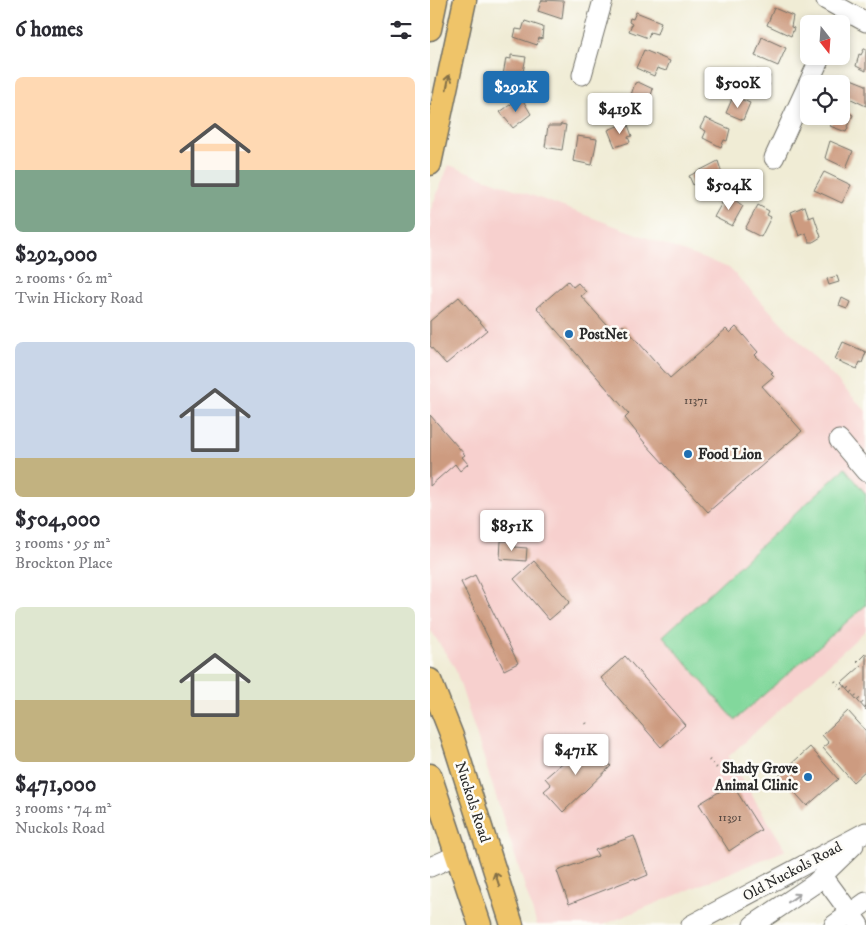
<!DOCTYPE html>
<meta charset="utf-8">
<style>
:root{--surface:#fff;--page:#f7f7f7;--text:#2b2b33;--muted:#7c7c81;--accent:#1f6fb2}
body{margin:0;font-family:"IM FELL DW Pica",serif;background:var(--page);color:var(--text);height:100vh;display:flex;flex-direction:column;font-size:19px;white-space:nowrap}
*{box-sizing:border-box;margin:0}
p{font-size:16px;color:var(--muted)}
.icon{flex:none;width:28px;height:28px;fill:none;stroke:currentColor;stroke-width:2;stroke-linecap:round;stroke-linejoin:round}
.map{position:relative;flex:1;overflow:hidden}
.side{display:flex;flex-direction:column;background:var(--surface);width:430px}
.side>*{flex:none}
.needle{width:32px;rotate:163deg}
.buttons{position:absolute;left:370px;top:15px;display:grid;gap:10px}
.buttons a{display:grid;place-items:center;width:50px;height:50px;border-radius:8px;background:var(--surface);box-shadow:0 2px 8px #0003;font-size:25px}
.price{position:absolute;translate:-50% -42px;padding:0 11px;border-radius:5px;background:#fff;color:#222;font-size:16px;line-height:32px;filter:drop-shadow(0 1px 2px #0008)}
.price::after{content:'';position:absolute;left:50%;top:30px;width:15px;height:11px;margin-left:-8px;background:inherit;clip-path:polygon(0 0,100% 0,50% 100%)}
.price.active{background:var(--accent);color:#fff}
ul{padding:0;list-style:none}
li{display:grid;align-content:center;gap:10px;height:265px;padding:0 15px}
li span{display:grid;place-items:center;height:155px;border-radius:8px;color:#555}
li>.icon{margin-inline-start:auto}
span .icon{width:90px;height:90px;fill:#fffc;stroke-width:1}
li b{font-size:21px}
h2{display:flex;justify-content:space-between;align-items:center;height:60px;padding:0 15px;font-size:21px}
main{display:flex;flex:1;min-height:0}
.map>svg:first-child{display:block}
</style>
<main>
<section class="side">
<h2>6 homes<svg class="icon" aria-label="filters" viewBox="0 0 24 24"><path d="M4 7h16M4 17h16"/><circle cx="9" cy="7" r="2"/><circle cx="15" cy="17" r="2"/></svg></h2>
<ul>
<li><span style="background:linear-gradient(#ffd9b3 60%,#7fa58c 0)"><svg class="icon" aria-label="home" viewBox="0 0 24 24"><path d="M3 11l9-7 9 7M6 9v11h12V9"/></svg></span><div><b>$292,000</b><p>2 rooms · 62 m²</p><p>Twin Hickory Road</p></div></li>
<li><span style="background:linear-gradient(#c9d6e8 75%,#c2b280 0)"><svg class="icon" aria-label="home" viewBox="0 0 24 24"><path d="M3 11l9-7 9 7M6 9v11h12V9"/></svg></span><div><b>$504,000</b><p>3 rooms · 95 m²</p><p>Brockton Place</p></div></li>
<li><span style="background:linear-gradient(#dfe7d0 60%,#c2b280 0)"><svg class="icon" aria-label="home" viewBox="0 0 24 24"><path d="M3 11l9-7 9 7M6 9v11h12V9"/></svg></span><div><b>$471,000</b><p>3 rooms · 74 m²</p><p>Nuckols Road</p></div></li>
</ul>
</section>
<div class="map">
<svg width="436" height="925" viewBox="0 0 436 925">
<rect width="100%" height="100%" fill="#fdfcf7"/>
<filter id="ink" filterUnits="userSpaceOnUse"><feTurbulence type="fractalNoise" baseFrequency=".02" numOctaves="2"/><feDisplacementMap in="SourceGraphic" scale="10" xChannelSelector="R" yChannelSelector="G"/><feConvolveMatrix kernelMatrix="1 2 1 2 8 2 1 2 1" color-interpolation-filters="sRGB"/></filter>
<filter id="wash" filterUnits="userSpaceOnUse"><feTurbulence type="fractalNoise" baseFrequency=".0096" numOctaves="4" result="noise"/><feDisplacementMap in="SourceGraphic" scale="20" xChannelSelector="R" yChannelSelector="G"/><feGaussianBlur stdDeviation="1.12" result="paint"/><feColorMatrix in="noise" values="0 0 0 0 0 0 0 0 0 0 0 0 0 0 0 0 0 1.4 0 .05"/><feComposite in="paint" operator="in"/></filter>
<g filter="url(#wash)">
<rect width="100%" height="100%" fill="#f0ecd5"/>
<polygon fill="#f7d0ce" points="19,165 299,268 436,411 436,630 298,757 356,850 173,925 107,925 25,668 0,629 0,211"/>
<polygon fill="#82d89c" stroke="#568264" points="415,468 436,494 436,605 305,720 233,636"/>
<g id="blocks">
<g fill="#cd9b80">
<polygon points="112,0 134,1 132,19 108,11"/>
<polygon points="344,8 363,16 361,27 364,28 361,36 337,25"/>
<polygon points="206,12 231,22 227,34 220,32 218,38 199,31 202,24 199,22 200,18 203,19"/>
<polygon points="95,21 113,27 112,39 109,38 107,45 84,37 86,29 92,30"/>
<polygon points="332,37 356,48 348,66 325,56"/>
<polygon points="434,49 436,49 436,71 426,66 429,54 431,55"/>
<polygon points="214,50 240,61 236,71 227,68 224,76 206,68"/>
<polygon points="81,55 96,57 92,77 73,75 76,58 81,59"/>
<polygon points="327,70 340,76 337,83 340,84 337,90 334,89 331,94 314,86 321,72 325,74"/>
<polygon points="421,79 436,85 436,106 415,96 418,90 415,88"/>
<polygon points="208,82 223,89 217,108 199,101 205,83"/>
<polygon points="91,97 101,114 83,128 70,112"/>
<polygon points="308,98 320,103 313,120 296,113 302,99 306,101"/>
<polygon points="411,108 423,115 416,132 400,126 403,119 397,117 411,116"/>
<polygon points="275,118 300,129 297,141 294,140 291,147 273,138 276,131 270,128"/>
<polygon points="197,122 202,136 198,137 200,142 185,147 178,130"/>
<polygon points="131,124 136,125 132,150 115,147 118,126 130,126"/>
<polygon points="147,136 167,139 162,165 143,161"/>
<polygon points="400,141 423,151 416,168 395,158"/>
<polygon points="288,161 294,180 273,189 269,183 263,185 259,176"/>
<polygon points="394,172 421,185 412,203 384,190"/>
<polygon points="297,194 313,206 302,226 284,217"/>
<polygon points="328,205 339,211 337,215 341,217 331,237 315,229"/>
<polygon points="375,206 379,218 384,216 391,237 383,242 379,242 376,233 369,236 361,212"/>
<polygon points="407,276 409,282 399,285 397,279"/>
<polygon points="138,281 143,287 148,283 156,292 151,296 184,333 193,325 240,378 296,329 300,333 306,327 328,352 325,355 343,372 341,373 344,376 332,386 372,431 278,512 214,442 195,418 199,414 107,308"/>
<polygon points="29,297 57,330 16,364 0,346 0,321"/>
<polygon points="412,298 420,302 417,309 409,306"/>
<polygon points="413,342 436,352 432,363 430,362 427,369 405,359"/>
<polygon points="0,415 35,455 32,457 38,464 30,471 25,464 0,486"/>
<polygon points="71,541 84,541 84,547 97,548 96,561 70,559"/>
<polygon points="104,561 140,602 119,620 84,579"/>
<polygon points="45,575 88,663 74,670 31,582"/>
<polygon points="436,653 436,710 412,683 431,666 427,662"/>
<polygon points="195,656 255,725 231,747 171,678"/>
<polygon points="418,711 436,731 436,770 423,782 393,748 399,743 392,735"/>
<polygon points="158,741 181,766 133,812 114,791 121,785 115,778"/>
<polygon points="380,747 408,779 377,806 349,775"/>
<polygon points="302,784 331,830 299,851 269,804"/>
<polygon points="204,836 218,875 206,880 205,878 139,904 127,871 168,856 165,850"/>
</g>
</g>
</g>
<g filter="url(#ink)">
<use href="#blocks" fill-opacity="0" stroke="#706f66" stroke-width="1"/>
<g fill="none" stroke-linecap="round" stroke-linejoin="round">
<defs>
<g id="minor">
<polyline points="396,0 436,22"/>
<polyline points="152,75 173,0"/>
<polyline points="344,158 391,56"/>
<polyline points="409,440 436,472"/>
<polyline points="0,867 27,855"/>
<polyline points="393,876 429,925"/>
<polyline points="261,925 436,832"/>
<polyline points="323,925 384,884 424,845"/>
<polyline points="404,925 436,902"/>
</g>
<g id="major">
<polyline points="0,29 6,0"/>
<polyline points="0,164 35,0"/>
<polyline points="0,680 22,736 82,925"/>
<polyline points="0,775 50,925"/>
</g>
</defs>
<use href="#minor" stroke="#706f66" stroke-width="21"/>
<use href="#major" stroke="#706f66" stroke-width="25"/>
<g stroke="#706f66" stroke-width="2.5" stroke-dasharray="1 4" stroke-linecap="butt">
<polyline points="405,681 413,690 417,686 436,707"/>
<polyline points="156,723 159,727"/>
<polyline points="279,760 287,768"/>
</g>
<use href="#minor" stroke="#fff" stroke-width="19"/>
<use href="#major" stroke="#efc469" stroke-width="22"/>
</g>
<defs><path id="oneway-shaft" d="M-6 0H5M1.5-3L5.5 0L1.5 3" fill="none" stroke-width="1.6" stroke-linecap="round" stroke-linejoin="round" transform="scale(1.25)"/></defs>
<g stroke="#837047">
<use href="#oneway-shaft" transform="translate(18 82) rotate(-79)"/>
<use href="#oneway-shaft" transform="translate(67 879) rotate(-108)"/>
</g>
<use stroke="#a0a0a0" href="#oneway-shaft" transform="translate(364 898) rotate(-36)"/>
</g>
<g fill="#1f6fb2" stroke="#fdfcf7" stroke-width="2">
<circle cx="139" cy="334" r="5"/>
<circle cx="258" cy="454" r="5"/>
<circle cx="378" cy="777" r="5"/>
</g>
<g text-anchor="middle" stroke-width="5" stroke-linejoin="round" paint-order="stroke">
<g font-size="12" fill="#544740">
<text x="266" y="404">11371</text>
<text x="300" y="821">11391</text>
</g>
<g font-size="15" font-weight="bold" fill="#2b2b2b" stroke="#fdfcf7" text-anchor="start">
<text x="149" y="339">PostNet</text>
<text x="268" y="459">Food Lion</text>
<text x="368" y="773" text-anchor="end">Shady Grove<tspan x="368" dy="17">Animal Clinic</tspan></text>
</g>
<g font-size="15" fill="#2b2b2b" stroke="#fdfcf7">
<text transform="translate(43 802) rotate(72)" y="5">Nuckols Road</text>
<text transform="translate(362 871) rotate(-28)" y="5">Old Nuckols Road</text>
</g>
</g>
</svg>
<div class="buttons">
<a><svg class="needle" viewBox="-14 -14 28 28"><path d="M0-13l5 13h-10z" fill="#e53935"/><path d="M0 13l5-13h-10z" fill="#7c7c81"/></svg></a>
<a><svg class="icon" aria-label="locate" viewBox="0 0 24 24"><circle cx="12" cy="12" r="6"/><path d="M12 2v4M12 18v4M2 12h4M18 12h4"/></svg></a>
</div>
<b class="price" style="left:308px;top:109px">$500K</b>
<b class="price active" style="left:86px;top:113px">$292K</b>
<b class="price" style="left:190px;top:135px">$419K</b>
<b class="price" style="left:299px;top:211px">$504K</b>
<b class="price" style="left:82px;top:552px">$851K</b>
<b class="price" style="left:146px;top:776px">$471K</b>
</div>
</main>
